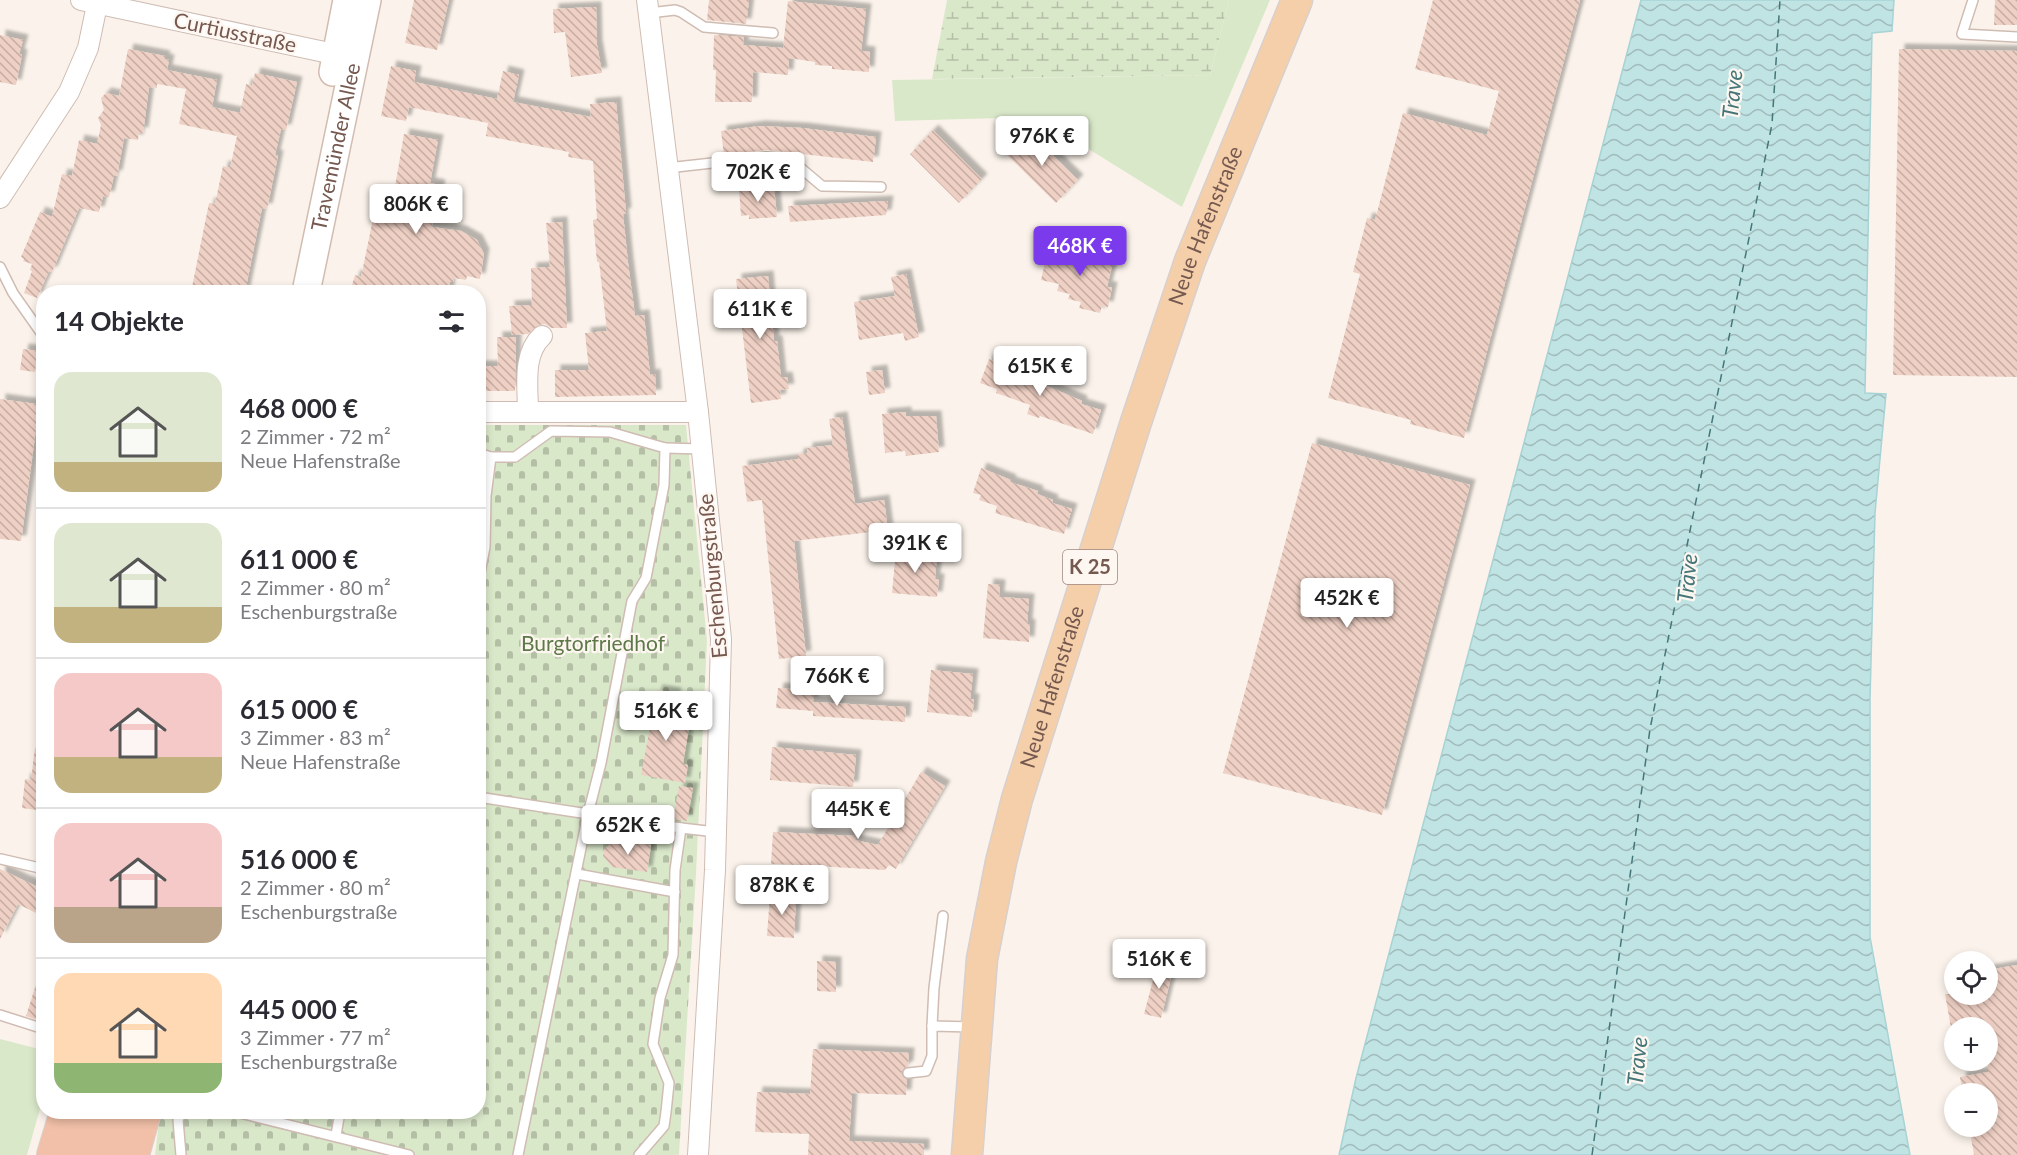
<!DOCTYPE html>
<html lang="de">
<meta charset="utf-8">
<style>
:root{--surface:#fff;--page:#f7f7f7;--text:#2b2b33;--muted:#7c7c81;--line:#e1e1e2;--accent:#7c3aed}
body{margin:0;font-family:Lato,sans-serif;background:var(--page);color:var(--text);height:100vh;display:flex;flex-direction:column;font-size:22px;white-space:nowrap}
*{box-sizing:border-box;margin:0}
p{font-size:20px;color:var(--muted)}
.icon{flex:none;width:33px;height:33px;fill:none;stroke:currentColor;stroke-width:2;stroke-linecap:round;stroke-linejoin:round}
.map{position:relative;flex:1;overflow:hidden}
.panel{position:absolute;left:36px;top:285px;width:450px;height:834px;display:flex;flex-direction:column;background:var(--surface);border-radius:24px;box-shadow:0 3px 9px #0003}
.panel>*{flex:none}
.controls{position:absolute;left:1944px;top:951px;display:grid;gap:12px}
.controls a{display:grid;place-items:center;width:54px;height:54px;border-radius:50%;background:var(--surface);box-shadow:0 3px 9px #0003;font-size:30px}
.price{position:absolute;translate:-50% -51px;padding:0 14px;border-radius:6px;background:#fff;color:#222;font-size:20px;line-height:39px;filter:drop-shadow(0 2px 3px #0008)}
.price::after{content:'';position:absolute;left:50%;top:36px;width:18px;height:14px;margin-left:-9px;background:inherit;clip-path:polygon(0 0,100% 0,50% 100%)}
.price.selected{background:var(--accent);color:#fff}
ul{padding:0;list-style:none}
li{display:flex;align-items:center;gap:18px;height:150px;padding:0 18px}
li+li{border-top:2px solid var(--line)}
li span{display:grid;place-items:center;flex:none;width:168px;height:120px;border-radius:18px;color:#555}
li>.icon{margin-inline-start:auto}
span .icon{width:72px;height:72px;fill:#fffc;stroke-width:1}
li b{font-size:26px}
h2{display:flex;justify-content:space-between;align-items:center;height:72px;padding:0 18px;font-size:26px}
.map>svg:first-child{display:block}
</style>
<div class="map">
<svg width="2017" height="1155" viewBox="0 0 2017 1155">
<defs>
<pattern id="wetland-marsh" width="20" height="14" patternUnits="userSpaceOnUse" patternTransform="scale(1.5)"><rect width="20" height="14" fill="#dae8ca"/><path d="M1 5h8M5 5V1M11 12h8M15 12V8" fill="none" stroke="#b5bfa6"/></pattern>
<pattern id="cemetery-stones" width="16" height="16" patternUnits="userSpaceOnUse" patternTransform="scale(1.5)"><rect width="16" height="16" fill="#dae8ca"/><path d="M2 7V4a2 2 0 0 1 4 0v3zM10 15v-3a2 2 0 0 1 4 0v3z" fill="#b5bfa6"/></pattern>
<pattern id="water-waves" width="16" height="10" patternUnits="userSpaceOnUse" patternTransform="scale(1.5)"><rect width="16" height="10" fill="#c0e3e4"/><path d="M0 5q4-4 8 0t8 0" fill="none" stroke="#a1bbbb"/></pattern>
<pattern id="building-back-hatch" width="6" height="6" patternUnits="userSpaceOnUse" patternTransform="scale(1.5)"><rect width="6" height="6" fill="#efd0c4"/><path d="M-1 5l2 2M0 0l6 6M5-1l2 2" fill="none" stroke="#c6aca2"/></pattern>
<filter id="shadow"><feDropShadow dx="5.5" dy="-5.5" stdDeviation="1.5" flood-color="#0004"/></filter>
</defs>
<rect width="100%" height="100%" fill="#fbf3eb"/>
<g fill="#dae8ca">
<polygon points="1229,0 1270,0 1182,207 1037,117 895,121 892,80 1210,75"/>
<polygon points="0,1039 43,1050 43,1098 27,1155 0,1155"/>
</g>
<polygon fill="url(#wetland-marsh)" points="947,0 1229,0 1210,75 932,79"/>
<polygon fill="url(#cemetery-stones)" points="479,425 686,425 707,641 696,874 679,1155 155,1155 160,1112 478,1112"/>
<polygon fill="url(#water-waves)" stroke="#a7d3d5" stroke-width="1.5" points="1641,0 1894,0 1892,31 1872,33 1865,393 1886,394 1875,513 1870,699 1870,937 1910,1155 1339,1155 1356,1078"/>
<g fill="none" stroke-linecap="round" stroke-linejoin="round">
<polyline stroke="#447678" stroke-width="1.5" stroke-dasharray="8 6" stroke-linecap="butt" points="1592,1155 1650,729 1772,124 1780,0"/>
</g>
<g fill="url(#building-back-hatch)" filter="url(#shadow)">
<polygon points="414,0 449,0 437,50 405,43"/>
<polygon points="709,0 749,0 746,24 707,20"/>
<polygon points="1433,0 1580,0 1464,438 1410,424 1411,420 1328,398 1360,274 1353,272 1367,218 1375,220 1403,113 1487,135 1499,91 1415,69"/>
<polygon points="1995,0 2017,0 2017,25 1994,25"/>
<polygon points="788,1 866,9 861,51 870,52 869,72 832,69 832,66 815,65 815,62 789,58 788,75 753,72 752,102 715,102 716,70 713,70 714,35 744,37 743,45 783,48"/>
<polygon points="596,7 597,45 602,73 571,77 565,32 554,33 553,9"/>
<polygon points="0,35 23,40 19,54 22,55 16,85 0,82"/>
<polygon points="128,49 165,56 164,59 169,60 167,70 217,80 212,107 240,113 246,84 252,86 255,73 297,82 286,130 281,129 275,155 278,156 273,180 267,209 262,208 245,292 191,292 209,203 215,204 223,166 230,168 237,136 179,124 186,89 157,84 157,88 149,87 143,133 139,132 138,140 124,138 117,176 114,175 109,197 103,196 99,212 79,208 52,272 49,271 37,298 24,293 32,271 30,270 32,264 23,261 24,259 21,257 40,212 52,217 62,174 72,176 79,140 97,144 101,125 98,118 104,110 101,98 106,93 119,96"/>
<polygon points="1899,49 2017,51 2017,377 1893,375"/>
<polygon points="391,66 416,71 414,82 497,99 503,71 519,75 513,102 591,117 590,104 616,102 626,213 623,214 628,263 635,316 644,315 650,375 655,374 656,395 555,397 555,370 589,370 585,333 607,331 599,262 597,262 593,220 597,219 593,161 568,157 569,152 486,136 488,123 409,107 406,121 381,116"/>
<polygon points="760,126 802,128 876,137 873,162 767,150 724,155 721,131"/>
<polygon points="933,130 982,179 959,203 910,154"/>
<polygon points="1028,131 1078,180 1056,203 1006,154"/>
<polygon points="404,134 438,140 430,183 440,185 432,227 461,231 477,240 484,254 480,279 467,276 466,280 454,278 453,282 450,282 449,292 350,292 355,275 361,277 373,219 389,222"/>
<polygon points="774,187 777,217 749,219 749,215 741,216 739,190"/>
<polygon points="888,201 886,215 790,222 788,206"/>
<polygon points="562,222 567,328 551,328 545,324 539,325 528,334 512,335 509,306 532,305 531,268 550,267 546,223"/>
<polygon points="1048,249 1114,258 1107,287 1112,287 1108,307 1102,306 1100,313 1079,308 1081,302 1068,299 1070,294 1057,291 1059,284 1041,280"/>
<polygon points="906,274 919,337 905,341 903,333 859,340 854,302 895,296 891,277"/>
<polygon points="768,276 774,341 777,341 781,378 787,377 789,389 780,390 781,399 751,403 736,279"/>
<polygon points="497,337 516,337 515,391 478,391 478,366 498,366"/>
<polygon points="23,349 38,351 35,372 20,370"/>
<polygon points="989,359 1000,364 1001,361 1013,365 1012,368 1033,375 1032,377 1049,383 1047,386 1082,401 1081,404 1101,410 1093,434 1040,416 1039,418 1027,414 1030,405 996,393 997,389 980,383"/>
<polygon points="882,370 885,393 869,395 866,372"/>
<polygon points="0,399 43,405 40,429 36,429 21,541 0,539"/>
<polygon points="906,412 906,416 936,416 939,452 906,456 905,451 885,453 882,414"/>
<polygon points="842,417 855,504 884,500 888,530 794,541 806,656 779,659 762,500 747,502 742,466 798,459 798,454 807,453 807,448 833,445 829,419"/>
<polygon points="1312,443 1470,485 1382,815 1223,773"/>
<polygon points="981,468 1011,480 1010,482 1038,491 1037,494 1053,500 1052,503 1072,509 1064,534 995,513 997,506 979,500 981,495 973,493"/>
<polygon points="896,550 937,554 935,579 939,579 937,597 892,593"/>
<polygon points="988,584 1000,585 999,597 1029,599 1027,624 1030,625 1029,642 983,638"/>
<polygon points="931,670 973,674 970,699 974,699 972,717 927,712"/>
<polygon points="778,688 814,691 813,702 906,707 905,722 813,716 813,704 813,711 776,708"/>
<polygon points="657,690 676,693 672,717 690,721 683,764 688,765 685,783 641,775"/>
<polygon points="772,747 856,755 853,787 770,780"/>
<polygon points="35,748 44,748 44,811 22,808 25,779 31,780"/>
<polygon points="921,772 945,786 896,869 889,865 885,870 815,866 813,891 797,890 799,865 771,864 773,832 856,836 855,840 878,845"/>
<polygon points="679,786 693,788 687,821 673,819"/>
<polygon points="616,840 651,845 647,872 612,867 603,856 604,849"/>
<polygon points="0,869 44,890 44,917 18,904 0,939"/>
<polygon points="770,894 796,895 794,938 767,936"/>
<polygon points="817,961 836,962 836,992 817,991"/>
<polygon points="1158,961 1174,965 1161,1018 1144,1014"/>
<polygon points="2017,965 2017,1155 1974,1155 1969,1126 1988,1126 1988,1094 1963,1094 1960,1077 1988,1072 1988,1028 1951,1028 1945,994 1988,994 1988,970"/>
<polygon points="41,969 44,970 44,1022 26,1016"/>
<polygon points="813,1049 909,1053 908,1066 904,1068 901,1073 903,1077 907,1080 906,1095 852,1093 849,1141 924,1144 924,1155 808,1155 809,1134 755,1132 757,1092 810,1094"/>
</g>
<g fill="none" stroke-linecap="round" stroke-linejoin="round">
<defs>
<g id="service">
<polyline points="1973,0 1962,34 2017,37"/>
<polyline points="649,13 675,10 681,12 704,27 773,33"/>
<polyline points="667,168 766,157 790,159 822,186 881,187"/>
<polyline points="0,267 13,293 44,337"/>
<polyline points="665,448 702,449"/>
<polyline points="478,453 491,457 515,457 551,431 610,432 665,448 664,485 646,578 632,601 601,763 588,814 478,797"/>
<polyline points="478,583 485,547 486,496 491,457"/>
<polyline points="1,859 44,869"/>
<polyline points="577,874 675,892"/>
<polyline points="0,1015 44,1029"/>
<polyline points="932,1026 934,988 943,916"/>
<polyline points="908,1073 926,1071 932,1056 932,1026 973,1027"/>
<polyline points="236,1112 409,1155"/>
<polyline points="336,1135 340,1112"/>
<polyline points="181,1155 178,1120 182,1112"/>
<polyline points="518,1155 588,814 681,828"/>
<polyline points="639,1155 664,1126 666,1112 669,1083 653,1044 660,998 673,955 675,870 681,828 716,832"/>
</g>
<g id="minor">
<polyline points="81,0 348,57"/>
<polyline points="647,0 698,412 721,639 715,870 698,1155"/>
<polyline points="0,198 69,92 88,48 98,0"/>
<polyline points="478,412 698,412"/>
<path d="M528 412C528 388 522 354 542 336"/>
</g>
<g id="secondary">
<polyline points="333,72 347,0"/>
<path id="s1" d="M306 292 367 0"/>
</g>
<g id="primary">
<path id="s2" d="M967 1155 982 959 1001 862 1017 799 1136 422 1190 261 1297 0"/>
</g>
<g id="trunk">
<polyline points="53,1155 66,1112"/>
<polyline points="80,1155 93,1112"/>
<polyline points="105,1155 117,1112"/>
<polyline points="133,1155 145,1112"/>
</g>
</defs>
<use href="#service" stroke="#cfbcb3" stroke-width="12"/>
<use href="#minor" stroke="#cfbcb3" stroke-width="22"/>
<use href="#secondary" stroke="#d2bcb1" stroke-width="30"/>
<use href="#primary" stroke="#d8d0ce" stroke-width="33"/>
<use href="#trunk" stroke="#d8d0ce" stroke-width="34"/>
<use href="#service" stroke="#fff" stroke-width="9"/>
<use href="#minor" stroke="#fff" stroke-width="20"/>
<use href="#secondary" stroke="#fff" stroke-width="27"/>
<use href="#primary" stroke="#f4cfa9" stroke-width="30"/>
<use href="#trunk" stroke="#f2c0a8" stroke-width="32"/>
</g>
<g text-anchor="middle" stroke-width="4.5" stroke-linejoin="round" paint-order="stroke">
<rect fill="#fef7f1" stroke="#9e8880" stroke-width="1.5" x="1063" y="550" width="54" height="34" rx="4.5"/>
<g font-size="20" font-weight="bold" fill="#75584f">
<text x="1090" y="574">K 25</text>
</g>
<g font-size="21" fill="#75584f" stroke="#fef7f1">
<text transform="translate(235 33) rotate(12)" y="7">Curtiusstraße</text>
<text dy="7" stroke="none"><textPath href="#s1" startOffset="148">Travemünder Allee</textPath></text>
<text dy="7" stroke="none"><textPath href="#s2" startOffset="964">Neue Hafenstraße</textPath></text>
<text transform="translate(713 576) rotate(-95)" y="7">Eschenburgstraße</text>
<text dy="7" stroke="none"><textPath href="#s2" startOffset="478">Neue Hafenstraße</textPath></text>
</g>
<g font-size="21" fill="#5d7948" stroke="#fef7f1">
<text x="593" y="651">Burgtorfriedhof</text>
</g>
<g font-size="22" font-style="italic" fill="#447678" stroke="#fef7f1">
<text transform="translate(1732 94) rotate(-84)" y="8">Trave</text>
<text transform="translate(1687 578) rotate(-84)" y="8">Trave</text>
<text transform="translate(1637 1061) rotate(-84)" y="8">Trave</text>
</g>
</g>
</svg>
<div class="controls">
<a><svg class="icon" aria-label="locate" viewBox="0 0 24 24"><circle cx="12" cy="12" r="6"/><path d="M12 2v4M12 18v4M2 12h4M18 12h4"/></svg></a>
<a>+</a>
<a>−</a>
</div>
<b class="price" style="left:1042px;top:167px">976K €</b>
<b class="price" style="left:758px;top:203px">702K €</b>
<b class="price" style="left:416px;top:235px">806K €</b>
<b class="price selected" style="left:1080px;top:277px">468K €</b>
<b class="price" style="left:760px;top:340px">611K €</b>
<b class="price" style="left:1040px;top:397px">615K €</b>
<b class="price" style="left:915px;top:574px">391K €</b>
<b class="price" style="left:1347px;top:629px">452K €</b>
<b class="price" style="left:837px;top:707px">766K €</b>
<b class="price" style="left:666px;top:742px">516K €</b>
<b class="price" style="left:858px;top:840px">445K €</b>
<b class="price" style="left:628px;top:856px">652K €</b>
<b class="price" style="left:782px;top:916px">878K €</b>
<b class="price" style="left:1159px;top:990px">516K €</b>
<section class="panel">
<h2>14 Objekte<svg class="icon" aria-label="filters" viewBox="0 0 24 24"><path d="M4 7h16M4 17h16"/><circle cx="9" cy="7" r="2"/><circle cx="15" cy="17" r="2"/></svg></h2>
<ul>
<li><span style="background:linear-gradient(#dfe7d0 75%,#c2b280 0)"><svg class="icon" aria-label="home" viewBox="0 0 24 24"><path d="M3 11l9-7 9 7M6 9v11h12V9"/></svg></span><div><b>468 000 €</b><p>2 Zimmer · 72 m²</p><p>Neue Hafenstraße</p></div></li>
<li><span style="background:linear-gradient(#dfe7d0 70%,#c2b280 0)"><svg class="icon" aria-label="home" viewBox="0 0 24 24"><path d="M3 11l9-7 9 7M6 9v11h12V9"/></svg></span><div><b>611 000 €</b><p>2 Zimmer · 80 m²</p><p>Eschenburgstraße</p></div></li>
<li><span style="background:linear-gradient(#f6c9c9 70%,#c2b280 0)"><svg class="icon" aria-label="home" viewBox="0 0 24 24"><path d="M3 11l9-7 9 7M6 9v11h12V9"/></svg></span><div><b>615 000 €</b><p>3 Zimmer · 83 m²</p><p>Neue Hafenstraße</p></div></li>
<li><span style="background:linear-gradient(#f6c9c9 70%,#b9a48a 0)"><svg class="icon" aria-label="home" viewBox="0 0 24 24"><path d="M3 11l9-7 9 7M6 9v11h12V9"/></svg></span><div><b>516 000 €</b><p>2 Zimmer · 80 m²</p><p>Eschenburgstraße</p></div></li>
<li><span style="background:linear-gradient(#ffd9b3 75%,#8fb573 0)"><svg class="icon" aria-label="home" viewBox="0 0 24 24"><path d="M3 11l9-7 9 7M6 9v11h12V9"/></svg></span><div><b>445 000 €</b><p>3 Zimmer · 77 m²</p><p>Eschenburgstraße</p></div></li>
</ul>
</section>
</div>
